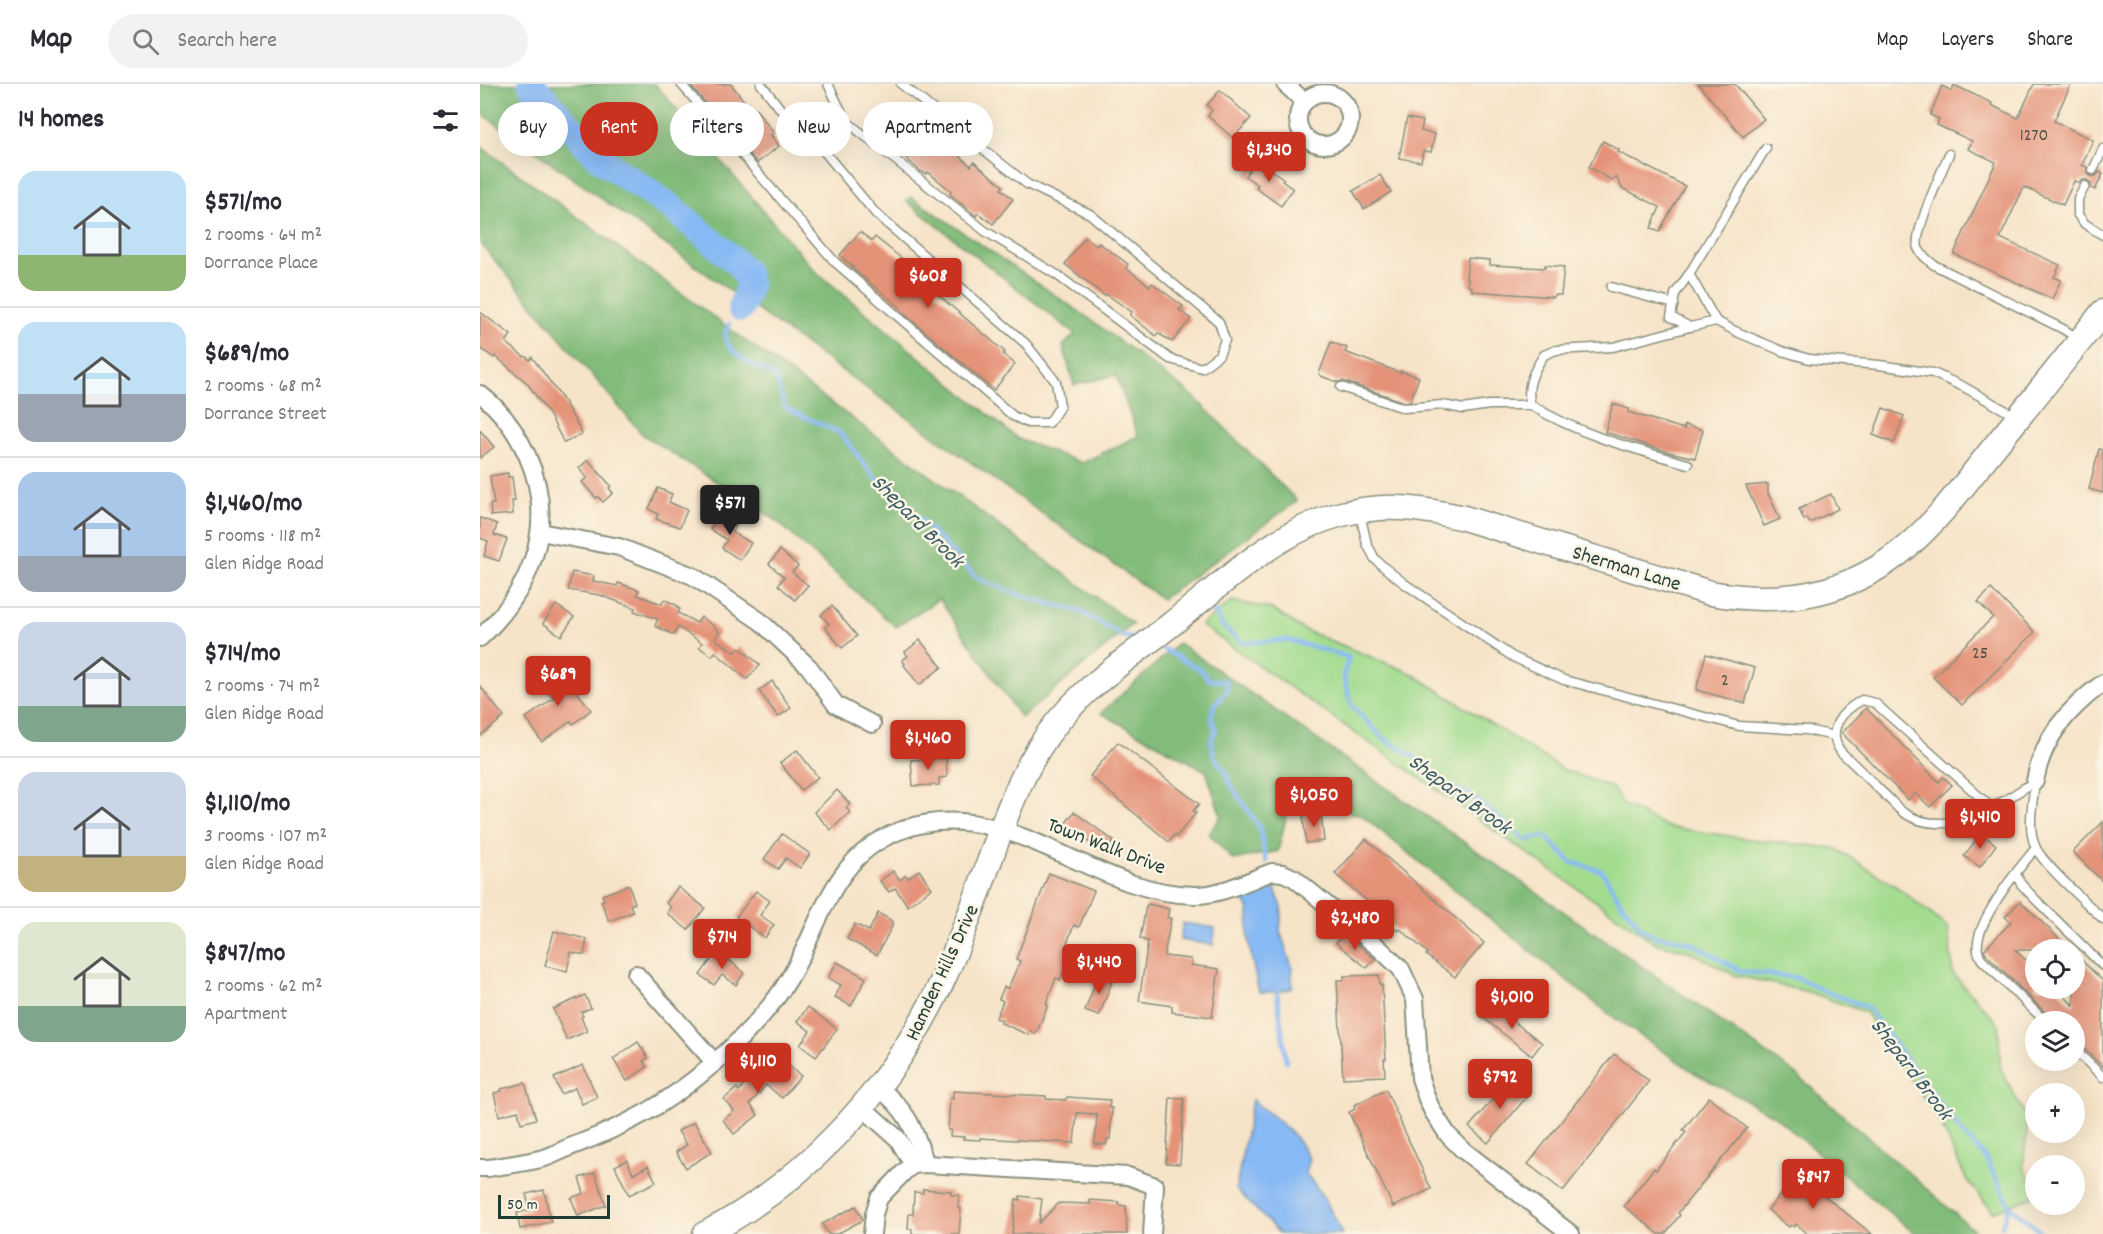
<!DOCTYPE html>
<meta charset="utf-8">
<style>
:root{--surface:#fff;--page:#f2f2f3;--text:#2b2b33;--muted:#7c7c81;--line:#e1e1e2;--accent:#c8321e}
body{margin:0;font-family:Dekko,sans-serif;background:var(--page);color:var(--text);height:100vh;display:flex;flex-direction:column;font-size:22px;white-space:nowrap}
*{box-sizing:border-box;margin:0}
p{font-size:20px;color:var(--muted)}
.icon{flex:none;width:33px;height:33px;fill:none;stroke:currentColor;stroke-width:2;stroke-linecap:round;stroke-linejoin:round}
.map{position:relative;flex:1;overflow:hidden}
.side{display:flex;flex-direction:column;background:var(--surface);width:480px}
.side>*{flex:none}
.hud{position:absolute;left:18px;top:18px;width:570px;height:54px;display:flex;gap:12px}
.controls{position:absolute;left:1545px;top:855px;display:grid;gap:12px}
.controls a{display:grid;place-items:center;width:60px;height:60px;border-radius:50%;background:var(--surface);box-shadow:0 6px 24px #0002;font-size:30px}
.scale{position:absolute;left:18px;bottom:15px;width:112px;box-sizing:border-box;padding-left:6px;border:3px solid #1f3d34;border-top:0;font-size:16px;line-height:21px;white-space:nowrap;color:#1f3d34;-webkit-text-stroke:4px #fcf5e5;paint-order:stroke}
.price{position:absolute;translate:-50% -51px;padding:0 14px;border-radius:6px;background:var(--accent);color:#fff;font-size:20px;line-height:39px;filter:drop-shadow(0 2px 3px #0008)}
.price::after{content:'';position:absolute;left:50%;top:36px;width:18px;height:14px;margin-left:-9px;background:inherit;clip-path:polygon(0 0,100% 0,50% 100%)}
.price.active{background:#222;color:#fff}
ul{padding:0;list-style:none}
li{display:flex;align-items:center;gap:18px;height:150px;padding:0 18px}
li+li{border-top:2px solid var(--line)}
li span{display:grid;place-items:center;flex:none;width:168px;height:120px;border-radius:18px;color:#555}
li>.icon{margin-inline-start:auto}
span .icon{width:72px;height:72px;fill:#fffc;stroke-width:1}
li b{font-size:26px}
h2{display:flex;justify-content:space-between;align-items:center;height:72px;padding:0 18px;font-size:26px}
.pill{padding:0 21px;border-radius:27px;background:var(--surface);box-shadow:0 6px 24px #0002;font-size:21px;line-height:54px}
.pill.active{background:var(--accent);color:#fff}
header{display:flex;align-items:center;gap:36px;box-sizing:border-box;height:84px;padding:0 30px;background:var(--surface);border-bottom:2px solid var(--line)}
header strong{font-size:28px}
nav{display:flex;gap:33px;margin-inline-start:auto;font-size:21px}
.search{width:420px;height:54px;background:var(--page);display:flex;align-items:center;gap:15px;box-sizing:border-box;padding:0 21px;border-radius:33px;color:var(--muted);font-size:22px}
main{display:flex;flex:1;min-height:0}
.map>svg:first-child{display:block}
</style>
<header>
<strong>Map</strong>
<div class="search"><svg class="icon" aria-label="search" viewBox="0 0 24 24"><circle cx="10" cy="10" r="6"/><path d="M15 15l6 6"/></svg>Search here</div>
<nav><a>Map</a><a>Layers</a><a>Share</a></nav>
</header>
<main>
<section class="side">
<h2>14 homes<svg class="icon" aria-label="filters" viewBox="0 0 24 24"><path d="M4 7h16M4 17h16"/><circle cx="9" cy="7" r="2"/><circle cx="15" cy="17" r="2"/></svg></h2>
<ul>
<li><span style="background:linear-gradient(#bfe0f5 70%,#8fb573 0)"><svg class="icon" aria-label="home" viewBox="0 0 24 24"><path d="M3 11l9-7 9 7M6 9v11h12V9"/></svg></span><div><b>$571/mo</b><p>2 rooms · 64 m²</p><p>Dorrance Place</p></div></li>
<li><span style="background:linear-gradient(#bfe0f5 60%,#9aa5b1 0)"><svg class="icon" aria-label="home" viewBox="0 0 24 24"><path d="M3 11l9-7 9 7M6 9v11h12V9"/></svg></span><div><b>$689/mo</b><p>2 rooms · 68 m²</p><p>Dorrance Street</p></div></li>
<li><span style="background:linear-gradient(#a9c7e8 70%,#9aa5b1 0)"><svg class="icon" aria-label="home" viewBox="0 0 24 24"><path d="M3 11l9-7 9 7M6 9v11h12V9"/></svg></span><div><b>$1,460/mo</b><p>5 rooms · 118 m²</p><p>Glen Ridge Road</p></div></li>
<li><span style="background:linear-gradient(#c9d6e8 70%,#7fa58c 0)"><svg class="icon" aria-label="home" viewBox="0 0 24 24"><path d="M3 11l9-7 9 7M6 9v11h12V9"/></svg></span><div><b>$714/mo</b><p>2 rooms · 74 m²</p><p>Glen Ridge Road</p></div></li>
<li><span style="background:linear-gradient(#c9d6e8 70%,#c2b280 0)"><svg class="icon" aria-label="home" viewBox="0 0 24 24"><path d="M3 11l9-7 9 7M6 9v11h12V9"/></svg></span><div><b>$1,110/mo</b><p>3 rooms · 107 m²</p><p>Glen Ridge Road</p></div></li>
<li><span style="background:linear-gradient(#dfe7d0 70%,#7fa58c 0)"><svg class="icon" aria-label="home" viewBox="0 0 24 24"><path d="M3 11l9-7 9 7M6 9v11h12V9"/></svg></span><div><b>$847/mo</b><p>2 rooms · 62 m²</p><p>Apartment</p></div></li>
</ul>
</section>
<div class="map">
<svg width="1623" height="1150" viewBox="0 0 1623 1150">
<rect width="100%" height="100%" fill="#fcf5e5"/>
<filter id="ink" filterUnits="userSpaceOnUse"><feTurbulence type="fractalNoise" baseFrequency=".0167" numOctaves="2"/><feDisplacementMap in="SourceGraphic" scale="12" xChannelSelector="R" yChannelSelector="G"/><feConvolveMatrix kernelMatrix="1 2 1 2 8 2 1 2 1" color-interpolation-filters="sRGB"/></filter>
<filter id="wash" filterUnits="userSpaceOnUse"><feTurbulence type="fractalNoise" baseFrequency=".008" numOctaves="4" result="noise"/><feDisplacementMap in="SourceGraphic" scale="24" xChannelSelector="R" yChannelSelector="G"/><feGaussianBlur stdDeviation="1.35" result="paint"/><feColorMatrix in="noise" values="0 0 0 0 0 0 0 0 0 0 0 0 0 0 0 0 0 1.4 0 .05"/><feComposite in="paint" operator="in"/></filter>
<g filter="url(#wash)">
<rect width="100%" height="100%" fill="#f6e4c9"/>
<polygon fill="#a3dc8f" stroke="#618c62" stroke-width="1.5" points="752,517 792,525 824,546 931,589 1082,685 1132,703 1143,721 1188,743 1277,756 1355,764 1420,805 1468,844 1473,890 1519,940 1520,983 1548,1037 1543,1083 1555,1103 1555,1112 1513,1128 1486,1095 1459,1036 1385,928 1329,908 1254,891 1209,867 1177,860 721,541"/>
<g fill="#82bc7a" stroke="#507c57" stroke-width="1.5">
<polygon points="0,0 175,0 334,186 538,355 602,379 658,352 636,291 594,301 583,262 595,250 426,117 431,113 607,233 712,311 817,417 682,515 0,28"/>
<polygon points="0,62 653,540 541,634 459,515 416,543 293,434 162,350 0,159"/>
<polygon points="699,559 1316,990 1498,1150 1435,1150 1293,1031 1215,989 1129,930 881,731 811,714 798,767 753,776 729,750 741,732 726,687 621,629"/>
</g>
<g fill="#87b9f4" stroke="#537b94" stroke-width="1.5">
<path d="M794 803 802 823 800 847 812 883V904L797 908H779C775 889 770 870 768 850 766 833 775 832 762 813Z"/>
<polygon points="703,839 735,844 733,861 700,856"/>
<path d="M772 1016C794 1034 817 1048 829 1075L825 1089C842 1108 852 1126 862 1150H800L756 1105Z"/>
</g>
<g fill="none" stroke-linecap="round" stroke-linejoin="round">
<g stroke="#87b9f4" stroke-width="4.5">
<path d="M249 240C248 244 246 247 245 250 243 269 282 285 296 293L305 324 360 349 396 395 441 436 497 494 545 513 599 527 643 552 657 556"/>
<polyline points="725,525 736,529 743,543 763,559 808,556 869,573 863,591 872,622 904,655 938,675 959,698 989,710 1045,756 1065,752 1091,778 1122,787 1140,817 1162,845 1177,853 1197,855 1216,861 1260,887 1318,894 1342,906 1387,923 1482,1048 1505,1073 1530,1122 1563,1150"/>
<polyline points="676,561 721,586 729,596 747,597 747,606 734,622 731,633 736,646 731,657 734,671 739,680 745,686 750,700 780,744 786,778"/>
<polyline points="796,902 806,977"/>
<polyline points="1522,1142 1530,1122"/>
</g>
<polyline stroke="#87b9f4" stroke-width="27" points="51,0 119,74 191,123 254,176 266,189 269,202 261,224"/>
</g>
<g id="blocks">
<g fill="#e49278">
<polygon points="209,0 251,0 267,21 269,20 273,25 275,24 294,49 291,51 299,62 277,79"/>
<polygon points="1218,0 1255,0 1284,35 1263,53"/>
<polygon points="1554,0 1591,0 1574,37 1613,56 1602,81 1607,83 1607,89 1611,92 1616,92 1619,88 1623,90 1615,106 1611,104 1611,99 1607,96 1602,96 1599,99 1594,97 1583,121 1544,103 1520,154 1580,181 1574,193 1581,196 1572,215 1474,170 1516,78 1488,65 1492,57 1457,41 1459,35 1450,31 1462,2 1472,7 1474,1 1512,19 1511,21 1538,34"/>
<polygon points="740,6 771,34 753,54 728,32 732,26 727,21"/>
<polygon points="427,33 438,42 440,38 491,82 494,78 523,102 521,105 533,115 513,140 498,129 496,132 470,110 471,107 448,88 446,90 440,87 407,57"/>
<polygon points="927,34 943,37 941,47 955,50 951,68 943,67 941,78 919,74"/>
<polygon points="1123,57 1139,66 1138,68 1205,102 1179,148 1171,144 1180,123 1142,104 1136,93 1131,96 1109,83"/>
<polygon points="776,75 804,95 802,97 813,105 801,122 776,104 778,101 765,92"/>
<polygon points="900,91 911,108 884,125 873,107"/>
<polygon points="380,148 392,157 395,153 425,177 422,180 525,268 523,270 535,280 514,306 421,227 421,224 372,184 373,183 360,171"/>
<polygon points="605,153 617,162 619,159 648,180 646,184 670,202 672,199 703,222 699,226 711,235 692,258 678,249 676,252 650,231 652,228 626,210 625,212 585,180"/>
<polygon points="988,174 1010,176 1010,181 1065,184 1065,181 1084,183 1081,211 1074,211 1074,213 992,207 992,203 988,202 988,195 986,193"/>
<polygon points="0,228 31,251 26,258 44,273 45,272 50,276 52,273 84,317 102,350 84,359 69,330 47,299 15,272 14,274 0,264"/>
<polygon points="851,258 867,264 865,268 921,289 921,287 939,293 930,317 925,318 863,297 857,298 841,292 839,290"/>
<polygon points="1133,320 1149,325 1148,328 1181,338 1204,345 1205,341 1223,346 1215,374 1189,368 1125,348"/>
<polygon points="1403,324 1424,332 1414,359 1393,351"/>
<polygon points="0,346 14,363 0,374"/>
<polygon points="1619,365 1623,366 1623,409 1609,405"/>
<polygon points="108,376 131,402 129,404 133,409 123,418 118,413 116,414 102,398 107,394 99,384"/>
<polygon points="28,389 28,393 32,393 35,417 32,417 33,430 11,432 10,420 14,420 10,392"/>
<polygon points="1288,400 1288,409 1300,435 1284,442 1266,402"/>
<polygon points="178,404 192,410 189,418 207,426 200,443 176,435 178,430 169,425"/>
<polygon points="1351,410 1358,425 1330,439 1327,434 1324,436 1319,425"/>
<polygon points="241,428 258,438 252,448 271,459 260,476 242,464 247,456 230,445"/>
<polygon points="0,434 17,440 14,451 27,455 19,477 4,472 8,457 0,454"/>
<polygon points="300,466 318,482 312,488 328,501 315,516 298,501 304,493 289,480"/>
<polygon points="92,488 114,492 113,497 137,502 138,499 159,506 157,511 182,520 184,515 198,522 197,524 200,525 198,529 217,539 221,533 234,542 239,548 235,555 255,568 259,563 280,581 267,595 235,568 232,572 219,563 222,559 198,543 194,551 175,542 178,535 154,527 155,524 120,511 88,506"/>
<polygon points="1511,505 1555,548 1482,621 1453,593 1513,533 1498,518"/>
<polygon points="76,521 94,533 81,552 63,539"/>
<polygon points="352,522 377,552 362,564 345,543 349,540 341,531"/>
<polygon points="440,556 462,583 439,601 424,581 425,580 422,576 428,572 425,568"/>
<polygon points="1226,570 1275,584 1265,619 1216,606"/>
<polygon points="80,585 111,626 93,640 91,637 62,658 46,634 74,614 62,599"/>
<polygon points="292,597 311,624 298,633 279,607"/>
<polygon points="0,602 24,633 0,652"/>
<polygon points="1386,624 1459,698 1463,693 1472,701 1450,723 1435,709 1428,716 1362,649"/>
<polygon points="638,658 719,720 713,727 716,729 696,753 694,751 689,758 610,692"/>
<polygon points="317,666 338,693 321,706 300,679"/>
<polygon points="466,674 467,693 459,694 459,701 433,702 431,676"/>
<polygon points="357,706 370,720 366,724 370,728 351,746 334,728"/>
<polygon points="594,728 634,757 625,770 585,740"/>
<polygon points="841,729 844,757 826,759 823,732"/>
<polygon points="1623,738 1623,798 1593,768"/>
<polygon points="1501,749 1516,761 1500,783 1484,772"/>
<polygon points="302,750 330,770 320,784 306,774 298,785 284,775"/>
<polygon points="886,755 1004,859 975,893 946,871 948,869 920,845 918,847 908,839 910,836 855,790"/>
<polygon points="439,786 452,804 428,822 415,804 409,808 400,797 413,787 420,796 426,791 428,794"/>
<polygon points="569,789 614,807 599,843 594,841 587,859 588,861 585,868 590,870 580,896 576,894 566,920 568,921 556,950 550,947 549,951 521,939 522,936 516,934 523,917 519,915 524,903 528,904 540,877 536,875"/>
<polygon points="149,801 155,819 150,821 153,828 129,837 121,817 124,816 122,811"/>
<polygon points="198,803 225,824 208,846 187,829 191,823 186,819"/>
<polygon points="276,807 290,817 280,831 294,841 285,854 256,833"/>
<polygon points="1540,817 1591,866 1535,866 1556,885 1556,904 1576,904 1594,922 1594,869 1623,897 1623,983 1594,955 1594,938 1575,938 1507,871 1504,866 1531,838 1525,833"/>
<polygon points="668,820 689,825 687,834 691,834 684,872 711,875 711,881 739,885 732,933 692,928 692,922 659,917 668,857 660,855 666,822"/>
<polygon points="398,829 412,837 412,842 397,871 367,855 375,840 389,847"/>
<polygon points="74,847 107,855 104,871 91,868 87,887 65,882"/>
<polygon points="864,849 895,875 887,884 856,859"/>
<polygon points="238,866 264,889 256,901 242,891 234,901 220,891"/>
<polygon points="357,878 386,894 371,922 355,913 361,901 348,894"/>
<polygon points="619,889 633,895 619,932 605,927"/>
<polygon points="899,891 900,901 902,901 906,975 904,975 905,992 863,994 857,896 864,896 864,892"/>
<polygon points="105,911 111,924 101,928 103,932 101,933 107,947 87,956 73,925"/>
<polygon points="1012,921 1062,959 1052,972 1002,933"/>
<polygon points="328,923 357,945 336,973 320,961 330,947 317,937"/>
<polygon points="158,958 168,974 163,977 167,983 147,997 133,975"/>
<polygon points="1134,970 1169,997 1083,1107 1048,1080"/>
<polygon points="303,977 321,992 302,1014 286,1001 270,1020 278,1031 254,1050 243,1036 254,1027 244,1015 257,1004 259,1007 280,983 290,992"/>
<polygon points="103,981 117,1013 102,1020 95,1004 81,1010 74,994"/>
<polygon points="1032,993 1050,1009 1008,1059 989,1043"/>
<polygon points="45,999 56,1035 41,1039 38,1027 19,1032 14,1009 22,1007 21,1005"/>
<polygon points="906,1006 951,1105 913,1123 869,1028 875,1025 874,1021"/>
<polygon points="473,1007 566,1012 566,1015 585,1016 587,1013 630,1016 629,1024 632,1024 630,1055 627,1055 626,1061 615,1060 617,1030 597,1029 594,1059 500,1054 500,1056 483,1055 484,1053 470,1052 471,1046 468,1046 470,1014 473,1015"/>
<polygon points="1229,1013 1267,1044 1198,1129 1200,1131 1185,1150 1179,1150 1144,1122 1174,1084 1176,1086 1206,1048 1203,1046"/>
<polygon points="690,1014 704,1015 700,1080 686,1079"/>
<polygon points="214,1038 232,1068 206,1084 196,1068 207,1061 198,1047"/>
<polygon points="147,1076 153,1090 168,1082 176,1098 149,1111 135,1082"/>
<polygon points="1320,1086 1344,1106 1341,1109 1392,1150 1328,1150 1316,1140 1314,1143 1311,1141 1309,1143 1288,1126"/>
<polygon points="115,1089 126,1121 98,1132 91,1114 104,1109 99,1094"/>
<polygon points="443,1105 471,1107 471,1111 479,1111 478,1124 481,1124 479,1150 432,1150 432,1145 428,1145 429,1130 433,1130 434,1108 443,1109"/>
<polygon points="64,1106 71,1138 40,1145 37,1129 50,1126 46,1110"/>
<polygon points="540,1112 562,1115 559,1139 579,1119 610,1120 610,1116 639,1118 639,1121 646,1122 647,1150 532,1150 536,1115 540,1116"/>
<polygon points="376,1122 383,1136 357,1150 348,1150 342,1140"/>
</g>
</g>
</g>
<g filter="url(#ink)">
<use href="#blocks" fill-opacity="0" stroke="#8a907e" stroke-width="1.5"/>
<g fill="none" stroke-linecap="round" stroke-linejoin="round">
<defs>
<g id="lane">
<polyline points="201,0 355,178 533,332 548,339 569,339 580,322 576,298 546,260 396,130 342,65 309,36 281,0"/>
<polyline points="348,0 366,37 505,147 577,191 690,275 722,284 739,271 745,256 739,238 610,130 547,100 421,0"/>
<polyline points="1286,64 1209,190 1236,237 1257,248 1302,267 1329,275 1399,281 1453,289 1484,303 1537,333"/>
<polyline points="342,65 366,37"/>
<path d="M1469 70C1462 87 1433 149 1438 164 1441 171 1449 177 1454 181L1583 245 1597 254"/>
<polyline points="1613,86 1623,65"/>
<polyline points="1605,102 1598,115 1598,131 1605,140 1623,151"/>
<polyline points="1209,190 1195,210 1191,233 1210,243 1236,237"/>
<polyline points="1131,203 1194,220"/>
<polyline points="861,303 924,324 963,321 983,325 1009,321 1051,321"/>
<path d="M1208 380C1154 365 1099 351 1051 321 1045 303 1054 286 1064 271L1076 266 1133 263 1210 243"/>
<polyline points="880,430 887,460 895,475 906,485 925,500 1033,573 1084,596 1259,642 1327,646 1354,652"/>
<path d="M1555 697C1553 718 1547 742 1555 762 1562 780 1608 820 1623 835"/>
<path d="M1512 724 1395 619 1382 616C1362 627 1345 646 1361 668 1376 682 1390 696 1404 710 1411 716 1417 724 1424 729 1468 757 1518 721 1555 697"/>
<path d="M1556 764C1539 784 1493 840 1498 867 1498 868 1501 875 1502 876L1566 938"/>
<polyline points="1536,790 1541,800 1555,815 1623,882"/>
<polyline points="1594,965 1623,993"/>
</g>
<g id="street">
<polyline points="805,0 825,18"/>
<circle cx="844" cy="35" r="26"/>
<path d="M0 310C21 326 36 347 47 371 78 440 52 505 0 554"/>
<polyline points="60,448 139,463 213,492 280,537 329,583 356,621 392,640"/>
<path d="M1555 697C1563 653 1588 625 1623 599"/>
<polyline points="156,890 235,979"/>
<path d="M398 1003C429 1028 433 1043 446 1080"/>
<polyline points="382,1023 418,1055 433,1081"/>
<path d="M0 1084H8C26 1081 46 1079 64 1074 74 1071 84 1065 95 1061 124 1050 153 1037 180 1020 224 992 282 940 309 895 342 839 351 773 419 747 525 706 612 811 715 811 741 811 767 797 792 788L803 789 814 794 899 864 921 885 935 915 940 994 947 1015 953 1028 968 1051 983 1066 1091 1150"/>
<polyline points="392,1150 394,1130 399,1114 425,1087 433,1081 446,1080 648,1092 675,1102 672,1150"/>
</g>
<path id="secondary" d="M225 1150C320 1101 400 1017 450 922 465 894 477 864 488 835 511 778 527 716 559 664 590 612 643 578 689 542 742 500 795 447 862 430 906 419 940 424 984 434L1230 509C1305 522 1372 511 1430 460 1461 433 1486 398 1511 367 1549 321 1586 274 1623 228"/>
</defs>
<use href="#lane" stroke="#8a907e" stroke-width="11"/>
<use href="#street" stroke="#8a907e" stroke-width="20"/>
<use href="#secondary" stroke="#8a907e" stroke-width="27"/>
<use href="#lane" stroke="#fff" stroke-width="8"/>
<use href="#street" stroke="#fff" stroke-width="16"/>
<use href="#secondary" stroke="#fff" stroke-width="24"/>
</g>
</g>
<g text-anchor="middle" stroke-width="5" stroke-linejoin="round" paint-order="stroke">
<g font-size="18" fill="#505245">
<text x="1554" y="56">1270</text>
<text x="1500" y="574">25</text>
<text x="1245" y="601">2</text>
</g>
<g font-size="21" fill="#1f3d34" stroke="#fcf5e5">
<text transform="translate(1147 483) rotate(17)" y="7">Sherman Lane</text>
<text transform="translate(627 761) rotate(21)" y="7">Town Walk Drive</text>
<text transform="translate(461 888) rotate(-65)" y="7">Hamden Hills Drive</text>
</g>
<g font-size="22" font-style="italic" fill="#395c64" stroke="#fcf5e5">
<text transform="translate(439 436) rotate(45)" y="8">Shepard Brook</text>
<text transform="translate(981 709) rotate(36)" y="8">Shepard Brook</text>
<text transform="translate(1433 984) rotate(53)" y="8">Shepard Brook</text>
</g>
</g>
</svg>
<div class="controls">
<a><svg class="icon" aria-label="locate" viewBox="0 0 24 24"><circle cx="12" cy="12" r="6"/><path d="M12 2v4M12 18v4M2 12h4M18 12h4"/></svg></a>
<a><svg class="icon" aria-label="layers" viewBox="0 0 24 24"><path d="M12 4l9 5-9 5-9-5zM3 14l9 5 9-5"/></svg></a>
<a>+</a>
<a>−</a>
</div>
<div class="scale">50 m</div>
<b class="price" style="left:789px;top:99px">$1,340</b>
<b class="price" style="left:448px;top:225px">$608</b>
<b class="price active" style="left:250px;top:452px">$571</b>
<b class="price" style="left:78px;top:623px">$689</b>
<b class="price" style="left:448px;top:687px">$1,460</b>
<b class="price" style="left:834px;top:744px">$1,050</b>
<b class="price" style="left:1500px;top:766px">$1,410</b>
<b class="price" style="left:875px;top:867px">$2,480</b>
<b class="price" style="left:242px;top:886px">$714</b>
<b class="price" style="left:619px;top:911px">$1,440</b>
<b class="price" style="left:1032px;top:946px">$1,010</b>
<b class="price" style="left:278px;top:1010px">$1,110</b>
<b class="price" style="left:1020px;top:1026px">$792</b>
<b class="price" style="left:1333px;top:1126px">$847</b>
<div class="hud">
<a class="pill">Buy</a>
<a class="pill active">Rent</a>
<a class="pill">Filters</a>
<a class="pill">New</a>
<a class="pill">Apartment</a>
</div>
</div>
</main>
